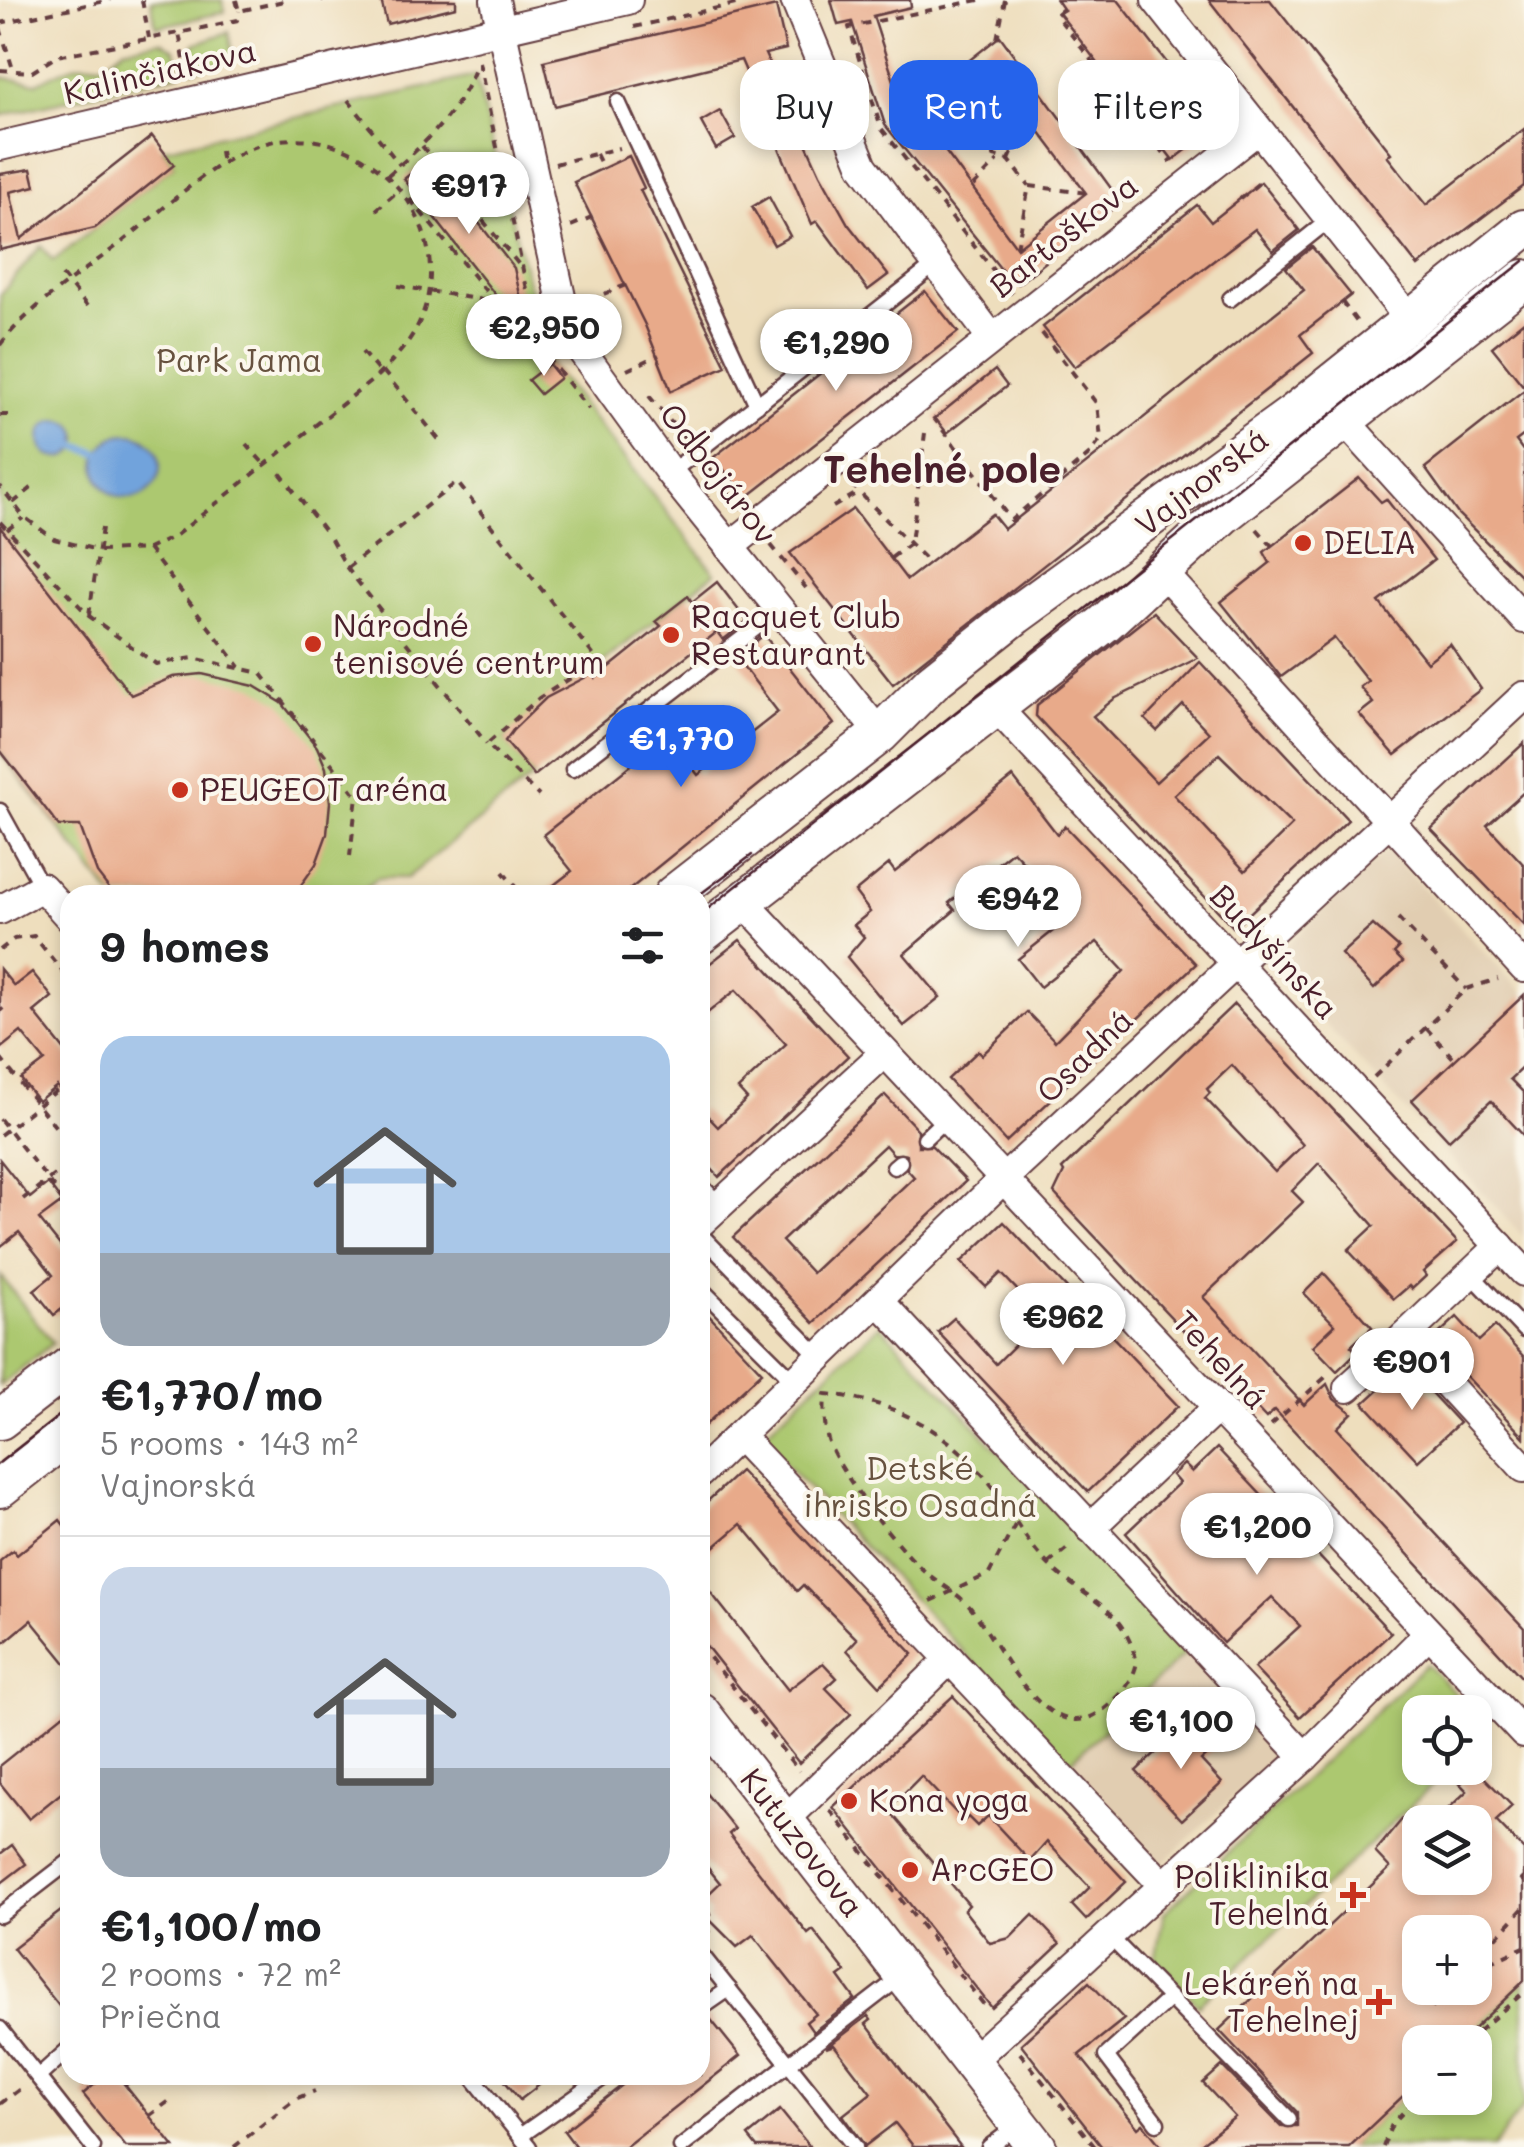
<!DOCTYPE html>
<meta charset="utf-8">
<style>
:root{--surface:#fff;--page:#f2f2f2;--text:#202124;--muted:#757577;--line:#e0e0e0;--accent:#2563eb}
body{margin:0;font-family:Mali,sans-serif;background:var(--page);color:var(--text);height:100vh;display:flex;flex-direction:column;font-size:38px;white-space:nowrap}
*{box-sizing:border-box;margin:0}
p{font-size:32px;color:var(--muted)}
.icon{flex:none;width:55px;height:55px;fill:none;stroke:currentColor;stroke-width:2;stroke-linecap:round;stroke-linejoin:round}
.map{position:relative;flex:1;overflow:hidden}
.panel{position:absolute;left:60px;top:885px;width:650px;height:1200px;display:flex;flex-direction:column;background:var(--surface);border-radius:30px;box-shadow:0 5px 15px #0003}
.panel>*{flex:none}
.guide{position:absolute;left:740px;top:60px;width:632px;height:90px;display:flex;gap:20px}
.buttons{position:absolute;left:1402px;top:1695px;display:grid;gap:20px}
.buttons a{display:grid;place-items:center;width:90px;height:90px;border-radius:20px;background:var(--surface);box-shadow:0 5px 15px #0003;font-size:50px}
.price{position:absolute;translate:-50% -85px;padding:0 22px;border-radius:35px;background:#fff;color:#222;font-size:32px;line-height:65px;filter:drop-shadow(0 2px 5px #0008)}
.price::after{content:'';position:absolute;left:50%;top:60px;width:30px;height:22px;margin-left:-15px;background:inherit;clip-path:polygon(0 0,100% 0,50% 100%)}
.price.current{background:var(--accent);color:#fff}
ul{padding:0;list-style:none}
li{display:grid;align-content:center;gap:20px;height:530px;padding:0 40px}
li+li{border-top:2px solid var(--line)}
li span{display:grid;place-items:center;height:310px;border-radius:30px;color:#555}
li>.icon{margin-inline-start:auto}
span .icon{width:180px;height:180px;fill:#fffc;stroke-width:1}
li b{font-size:42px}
h2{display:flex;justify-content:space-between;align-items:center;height:120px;padding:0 40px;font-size:42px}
.tag{padding:0 35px;border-radius:30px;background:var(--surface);box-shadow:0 5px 15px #0003;font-size:35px;line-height:90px}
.tag.current{background:var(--accent);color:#fff}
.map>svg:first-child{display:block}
</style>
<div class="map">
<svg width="1524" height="2147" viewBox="0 0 1524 2147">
<rect width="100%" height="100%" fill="#fbf7ec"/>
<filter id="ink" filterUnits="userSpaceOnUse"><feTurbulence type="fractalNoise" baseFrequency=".01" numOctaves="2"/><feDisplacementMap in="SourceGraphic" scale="20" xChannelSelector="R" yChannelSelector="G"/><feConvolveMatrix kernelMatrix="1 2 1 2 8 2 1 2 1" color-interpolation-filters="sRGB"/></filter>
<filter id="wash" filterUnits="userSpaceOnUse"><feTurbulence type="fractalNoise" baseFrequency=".0048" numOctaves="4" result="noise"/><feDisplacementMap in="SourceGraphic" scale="40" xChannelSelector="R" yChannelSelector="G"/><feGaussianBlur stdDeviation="2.25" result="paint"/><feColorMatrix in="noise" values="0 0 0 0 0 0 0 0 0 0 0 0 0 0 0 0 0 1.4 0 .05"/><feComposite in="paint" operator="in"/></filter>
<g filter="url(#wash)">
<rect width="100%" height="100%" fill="#eedebd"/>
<g fill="#e1cdb1">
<polygon points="1387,850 1524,994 1524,1237 1268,963"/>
<polygon points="1187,1651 1280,1753 1162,1864 1069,1763"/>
</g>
<g fill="#acc86f" stroke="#7b744d" stroke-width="2.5">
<polygon points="151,0 222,0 225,12 156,27"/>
<polygon points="229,32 234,59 193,70 194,44"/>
<path d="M161 41 175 50 180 73 0 116V77L37 83C62 70 74 61 104 64L124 48Z"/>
<polygon points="475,76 549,363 715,573 505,740 534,776 407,878 377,878 357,895 111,895 0,752 0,295 41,246 53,261 174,165 162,149"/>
<polygon points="0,1275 53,1343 0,1386"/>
<polygon points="880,1325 1187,1651 1069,1763 760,1437"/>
<polygon points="1426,1664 1473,1712 1420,1712 1420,1768 1451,1768 1198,2005 1155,1959 1164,1913"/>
<polygon points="1524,1981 1524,2106 1493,2147 1349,2147 1420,2080 1420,2098 1475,2098 1475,2042 1460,2042"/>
</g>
<g fill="#71a3dc" stroke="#5e6184" stroke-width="2.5">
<circle cx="59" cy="439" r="19"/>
<circle cx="128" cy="466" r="32"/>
</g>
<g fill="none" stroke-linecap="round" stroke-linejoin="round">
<polyline stroke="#71a3dc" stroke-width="8" points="77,446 98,453"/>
</g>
<g id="blocks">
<g fill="#e8aa8a" fill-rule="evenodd">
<polygon points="381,0 456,0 456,7 387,24"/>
<path d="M831 0H910L911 7 873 16 904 112 1000 36 1121 202 1018 284 1011 275 1008 278 885 125 852 22 838 25ZM996 74 1086 193 1017 248 928 128Z"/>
<polygon points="1057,0 1118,0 1217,127 1173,160 1059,13 1064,10"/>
<polygon points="1209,0 1270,0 1391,153 1387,156 1426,205 1524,129 1524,186 1418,266"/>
<polygon points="776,6 786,49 765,54 820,174 848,224 888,275 868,290 817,221 812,224 741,60 555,106 544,61"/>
<polygon points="720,111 735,138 716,149 701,122"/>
<polygon points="152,136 174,165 95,228 0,250 0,174 31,169 35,186 10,192 21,239"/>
<polygon points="629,156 644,188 640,190 726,366 671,391 645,325 574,182"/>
<polygon points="429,159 514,268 530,339 404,179"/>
<polygon points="1261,182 1299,230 1273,251 1255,229 1075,367 1043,327 1197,205 1211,222"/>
<polygon points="769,197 790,236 774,245 752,207"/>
<polygon points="1312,247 1351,295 1300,335 1313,353 893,684 790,553 853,509 907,580 992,514 1004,529 1304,290 1286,268"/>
<polygon points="925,291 958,332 746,498 714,457"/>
<polygon points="1524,321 1524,387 1492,347"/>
<polygon points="549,364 560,378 540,394 528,380"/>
<polygon points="995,370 1007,386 947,433 935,418"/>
<polygon points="1524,390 1524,435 1516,441 1524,452 1524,579 1458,514 1425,468"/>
<polygon points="1359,478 1381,502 1386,499 1434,560 1379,602 1427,662 1450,644 1481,689 1395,755 1359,714 1373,703 1360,687 1368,681 1334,638 1281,677 1221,602 1270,563 1264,552"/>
<polygon points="0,527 131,695 173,677 202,674 254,686 282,703 317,747 326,768 330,802 327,834 316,864 294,895 114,895 97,873 80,826 59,826 0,750"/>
<polygon points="717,582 747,621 723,640 717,632 534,776 505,741 513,730 546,698 592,674 596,678 661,626 656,621 688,596 692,602"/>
<path d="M1154 612 1198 658 1114 699 1093 716 1156 782 1209 733 1183 705 1157 731 1145 719 1200 662 1348 820 1234 928 1036 716 1037 705ZM1219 754 1292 825 1245 871 1174 795Z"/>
<polygon points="764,635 834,724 623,895 541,895 572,871 543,835 659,743 662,747 671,740 698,775 778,712 736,657"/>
<polygon points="1524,743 1524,792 1487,825 1524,865 1524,925 1431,829"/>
<polygon points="1013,777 1057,834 1065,826 1196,964 1006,1142 948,1079 978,1051 982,1055 1027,1012 1055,1041 1124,971 1097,942 1040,987 1018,959 1073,915 1013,851 949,903 955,910 904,954 940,997 904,1026 847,957 864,937 854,925 870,912 855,892 889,864 895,872"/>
<polygon points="1373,925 1399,948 1394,953 1403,962 1374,989 1341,954"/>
<polygon points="740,940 848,1056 719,1177 700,1156 700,1108 718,1127 747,1099 738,1089 786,1044 736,990 700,1019 700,971"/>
<polygon points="0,969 14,986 32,972 52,997 34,1012 70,1057 70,1102 57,1086 38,1101 21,1079 45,1061 21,1032 0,1049"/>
<polygon points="1524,995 1524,1066 1510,1079 1524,1093 1524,1136 1491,1101 1449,1140 1412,1100"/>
<path d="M1234 1004 1457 1242 1423 1272 1426 1276 1412 1289 1409 1286 1394 1299 1348 1250 1374 1226 1319 1163 1292 1191 1303 1202 1203 1297 1304 1405 1327 1384 1334 1399 1352 1413 1337 1428 1524 1628V1680L1275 1410 1266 1418 1054 1193 1064 1172 1062 1169ZM1232 1065 1303 1145 1275 1172 1205 1098 1210 1093 1207 1089Z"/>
<path d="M885 1095 918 1130V1146H932L966 1181 814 1323 733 1237ZM885 1145 893 1154 907 1155V1169L914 1177 812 1273 782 1241Z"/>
<polygon points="0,1160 30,1198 48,1183 62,1202 39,1219 70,1258 70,1303 54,1315 34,1290 53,1275 19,1232 0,1247"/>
<polygon points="1004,1222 1178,1406 1088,1492 938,1332 954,1318 996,1364 1043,1317 1001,1273 986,1287 961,1262"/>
<polygon points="1324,1273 1372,1327 1351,1346 1357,1352 1337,1371 1313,1346 1335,1325 1304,1293"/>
<polygon points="700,1306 762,1372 700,1430"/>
<polygon points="1457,1317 1479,1341 1495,1326 1524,1357 1524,1437 1432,1340"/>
<polygon points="1402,1368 1408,1368 1459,1423 1418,1461 1364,1403"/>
<polygon points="1217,1448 1391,1633 1300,1717 1254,1668 1300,1626 1272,1597 1223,1643 1126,1533 1179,1483 1172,1475 1184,1464 1192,1472"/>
<polygon points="740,1471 913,1654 880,1686 847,1650 857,1639 803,1585 797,1591 741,1524 700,1559 700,1508"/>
<polygon points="60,1520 70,1533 70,1668 31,1620 0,1646 0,1561 13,1550 17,1555"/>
<polygon points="700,1579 788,1690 823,1663 837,1678 826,1688 851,1714 799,1763 700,1638"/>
<polygon points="953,1696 1126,1882 1086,1920 1072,1905 1090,1887 1047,1842 1030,1861 988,1816 977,1826 968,1817 964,1821 921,1776 888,1809 969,1905 964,1910 990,1943 1010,1938 1033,1915 1060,1944 992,2008 833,1807"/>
<polygon points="70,1709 70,1786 29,1819 0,1783 0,1765"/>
<polygon points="1189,1722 1214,1748 1201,1760 1222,1783 1182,1820 1136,1771"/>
<path d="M1476 1769 1512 1806 1496 1821 1524 1850V1981L1460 2042H1420V2080L1349 2147H1197L1235 2117 1203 2083 1222 2066 1281 2126H1297V2112L1219 2030 1390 1868 1375 1852 1404 1817 1408 1821 1420 1810V1878H1475V1822H1434L1467 1791 1460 1784ZM1420 1932H1475V1988H1420Z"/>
<polygon points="700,1786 735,1829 729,1834 808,1934 813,1930 846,1972 839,1977 855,1999 813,2032 806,2022 816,2014 753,1935 737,1947 708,1918 711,1915 700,1902 720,1883 700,1858"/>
<polygon points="12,1845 26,1864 0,1884 0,1854"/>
<polygon points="70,1904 70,2020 13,1948"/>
<polygon points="1089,1982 1124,2019 1079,2055 1138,2128 1143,2124 1162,2147 1102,2147 1021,2044"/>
<polygon points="708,2016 740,2056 625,2147 576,2147 564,2131 635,2075 700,2075 700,2020"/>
<polygon points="868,2016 871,2020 866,2024 961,2147 914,2147 895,2123 865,2146 843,2115 871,2093 834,2045 826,2048"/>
<polygon points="106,2075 117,2075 174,2147 126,2147 83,2094"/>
<polygon points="500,2075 552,2075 520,2100"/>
<polygon points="780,2110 810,2147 757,2147 748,2136"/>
</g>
</g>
</g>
<g filter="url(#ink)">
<use href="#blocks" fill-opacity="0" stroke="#633c41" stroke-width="2.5"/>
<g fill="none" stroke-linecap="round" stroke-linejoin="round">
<defs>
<g id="lane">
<polyline points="618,102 757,405"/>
<polyline points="1230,299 1329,220"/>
<polyline points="670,473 936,264"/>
<polyline points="573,769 779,610"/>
<polyline points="0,811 42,887"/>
<polyline points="925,1138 945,1119"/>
<polyline points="894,1167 900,1162"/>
<polyline points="700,1184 719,1205"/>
<polyline points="700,1234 821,1358"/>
<polyline points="1471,1274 1524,1330"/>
<polyline points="700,1288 795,1382"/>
<polyline points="0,1915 70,1861"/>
<polyline points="1107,1934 1289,2119"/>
<polyline points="700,1953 855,2147"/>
<polyline points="700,2009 729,1989"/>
<polyline points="0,2029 93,2147"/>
<polyline points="471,2075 529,2147"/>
<polyline points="38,2077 70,2048"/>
<polyline points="1157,2123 1106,2056 1170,1998"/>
<polyline points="520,2136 607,2075"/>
<polyline points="681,2147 902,1976"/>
<polyline points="989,2147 1017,2126"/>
</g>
<g id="street">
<polyline points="495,0 569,333 670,473 880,734"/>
<polyline points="795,0 863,166 991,337"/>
<polyline points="1156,0 1410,320"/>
<polyline points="0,146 628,0"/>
<polyline points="1344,420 1524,619"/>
<polyline points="729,547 1256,131"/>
<polyline points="1163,573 1524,968"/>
<polyline points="996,707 1524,1272"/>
<polyline points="743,901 1524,1734"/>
<polyline points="0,910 42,887 70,918"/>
<polyline points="700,1223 884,1053"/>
<polyline points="1500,1246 1404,1337 1524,1468"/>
<polyline points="880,1302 1305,1757"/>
<polyline points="1348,1388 1404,1337"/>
<polyline points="739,1436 1164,1886"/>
<polyline points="700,1473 993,1189 1524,696"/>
<polyline points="1090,1528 1216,1409"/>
<polyline points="786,1819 950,1659"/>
<polyline points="970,2062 1305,1757 1428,1634"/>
</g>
<g id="secondary">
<polyline points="673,895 880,734 933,681 1016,615 1293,414 1524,229"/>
<polyline points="700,935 1105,623 1223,515 1524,279"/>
<polyline points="0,1420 70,1366"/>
<polyline points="0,1488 70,1433"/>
<polyline points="700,1712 1037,2147"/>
</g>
</defs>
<use href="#lane" stroke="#633c41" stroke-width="19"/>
<use href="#street" stroke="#633c41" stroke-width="32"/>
<use href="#secondary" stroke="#633c41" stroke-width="42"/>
<g stroke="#633c41" stroke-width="4" stroke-dasharray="8 8" stroke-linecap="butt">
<polyline points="142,0 149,38"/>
<polyline points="236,0 239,11 288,0"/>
<polyline points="319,0 331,0"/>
<polyline points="979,0 849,27 881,128 1012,294"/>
<polyline points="1063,9 1056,15 1171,162"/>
<polyline points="0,23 110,0"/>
<polyline points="634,27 753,0"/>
<polyline points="0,28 12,66"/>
<polyline points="997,39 1005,0"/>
<polyline points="479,62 539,346 589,409"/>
<polyline points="0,70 32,72 57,56 179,33"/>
<polyline points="187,75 179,33 238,20 239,11"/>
<polyline points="348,100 400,165"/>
<polyline points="422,146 520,266"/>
<polyline points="220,151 222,164"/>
<polyline points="596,154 603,168"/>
<polyline points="1009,160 1015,146 1002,139 994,144 994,156 1009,160 1029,186"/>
<polyline points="555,164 619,148"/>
<path d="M388 175C426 143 460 111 477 64"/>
<polyline points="973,186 998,161"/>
<polyline points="1240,199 1260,182"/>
<polyline points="376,210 399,190"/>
<polyline points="571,226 594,216"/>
<polyline points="1017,248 1029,186 1087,193"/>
<polyline points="62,275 87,306"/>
<polyline points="398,286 495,302 409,198"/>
<polyline points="589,300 626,285"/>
<polyline points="1342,302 1357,322"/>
<path d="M0 345C31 305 82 273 122 242 155 216 188 185 224 162 241 152 260 143 280 140 373 129 455 222 423 313 414 339 394 360 374 379L175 536 148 549 101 551 54 539 24 517 0 486"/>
<polyline points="362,352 380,373"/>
<polyline points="627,370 659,355"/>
<polyline points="383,371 440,441"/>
<polyline points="649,396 684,438"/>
<polyline points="0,415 8,415"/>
<polyline points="933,417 1011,520 1090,454 1101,439 1097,404 1042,333"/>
<polyline points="246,444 266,466"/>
<polyline points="706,465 741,509"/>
<polyline points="280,473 325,531"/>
<polyline points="851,484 929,563"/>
<polyline points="13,503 34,486"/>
<polyline points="833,507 859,492"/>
<polyline points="0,522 89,616 156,664 193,658 261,673 357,796 350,856"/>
<polyline points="1257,529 1272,546"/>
<polyline points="7,530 23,518"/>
<polyline points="331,539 347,568 487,744"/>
<polyline points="771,545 806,588"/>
<polyline points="148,549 240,667"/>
<polyline points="891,558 911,543 926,425"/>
<polyline points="347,568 457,482 598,661 539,698 487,744 539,796"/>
<polyline points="89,615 103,521"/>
<polyline points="503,872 522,895"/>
<polyline points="1398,918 1466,989"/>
<polyline points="0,950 14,939 34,936 70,981"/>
<polyline points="0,1011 3,1008"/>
<polyline points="1426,1028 1455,1060"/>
<polyline points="0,1058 70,1145"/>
<polyline points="1374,1077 1466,989 1498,979"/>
<polyline points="0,1119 70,1208"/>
<polyline points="0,1135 64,1085"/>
<polyline points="23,1199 70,1163"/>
<path d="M825 1394C887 1399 943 1427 984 1476 1008 1503 1021 1537 1047 1563 1086 1602 1121 1602 1137 1662 1133 1682 1119 1698 1103 1710 1044 1754 999 1640 969 1606 956 1592 943 1586 928 1574 902 1554 837 1470 828 1440 824 1425 824 1409 825 1394Z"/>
<polyline points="1271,1425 1327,1376"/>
<polyline points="1048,1564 1071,1545"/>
<polyline points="931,1601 989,1574 1015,1525"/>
<polyline points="700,1645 799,1771"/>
<polyline points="830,1810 988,2010"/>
<polyline points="1521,1881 1524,1878"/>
<polyline points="700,1918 710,1930 704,1935"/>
<polyline points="1466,1932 1472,1927"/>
<polyline points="1475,1962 1524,1907"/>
<polyline points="1475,1970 1524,1947"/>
<polyline points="1432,2008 1451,1988"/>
<polyline points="1466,2042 1524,1992"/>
<polyline points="1020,2053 1095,2147"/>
<polyline points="125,2085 138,2075"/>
<polyline points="0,2104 24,2086"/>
<polyline points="149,2116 172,2099"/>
<polyline points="234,2147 295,2099 315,2091"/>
<polyline points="1383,2147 1392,2124 1420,2094"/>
</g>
<use href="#lane" stroke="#fff" stroke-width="14"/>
<use href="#street" stroke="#fff" stroke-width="28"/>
<use href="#secondary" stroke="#fff" stroke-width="38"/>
<g stroke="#4a1f2b" stroke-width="2.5">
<polyline points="699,895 752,855"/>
<polyline points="700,915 1524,261"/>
<polyline points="0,1462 70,1407"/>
</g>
</g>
</g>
<g fill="#c8321e" stroke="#fbf7ec" stroke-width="4">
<circle cx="1303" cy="543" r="10"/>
<circle cx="671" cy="635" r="10"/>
<circle cx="313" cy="644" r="10"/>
<circle cx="180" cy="790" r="10"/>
<circle cx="849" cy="1801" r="10"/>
<circle cx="910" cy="1870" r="10"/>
<path d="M1348 1880h10v10h10v10h-10v10h-10v-10h-10v-10h10z"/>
<path d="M1374 1987h10v10h10v10h-10v10h-10v-10h-10v-10h10z"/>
</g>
<g text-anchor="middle" stroke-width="8" stroke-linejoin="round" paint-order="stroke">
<g font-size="32" fill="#4a1f2b" stroke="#fbf7ec">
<text transform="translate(160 72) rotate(-13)" y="11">Kalinčiakova</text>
<text transform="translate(1064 236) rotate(-38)" y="11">Bartoškova</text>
<text transform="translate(718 474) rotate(52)" y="11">Odbojárov</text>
<text transform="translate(1202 482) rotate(-37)" y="11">Vajnorská</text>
<text transform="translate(1274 952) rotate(47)" y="11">Budyšínska</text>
<text transform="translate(1085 1056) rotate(-44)" y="11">Osadná</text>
<text transform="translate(1220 1360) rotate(47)" y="11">Tehelná</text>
<text transform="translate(802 1843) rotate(52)" y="11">Kutuzovova</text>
</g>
<g font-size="32" fill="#67523f" stroke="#fbf7ec">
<text x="239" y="372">Park Jama</text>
<text x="920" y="1480">Detské<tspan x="920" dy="37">ihrisko Osadná</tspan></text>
</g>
<g font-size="32" fill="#4a1f2b" stroke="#fbf7ec" text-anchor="start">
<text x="1323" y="554">DELIA</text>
<text x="691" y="628">Racquet Club<tspan x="691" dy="37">Restaurant</tspan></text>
<text x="333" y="637">Národné<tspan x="333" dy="37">tenisové centrum</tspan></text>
<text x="200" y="801">PEUGEOT aréna</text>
<text x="869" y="1812">Kona yoga</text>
<text x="930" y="1881">ArcGEO</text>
<text x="1330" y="1888" text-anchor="end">Poliklinika<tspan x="1330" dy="37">Tehelná</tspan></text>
<text x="1359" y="1995" text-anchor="end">Lekáreň na<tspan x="1359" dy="37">Tehelnej</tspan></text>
</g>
<g font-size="38" font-weight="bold" fill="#4a1f2b" stroke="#fbf7ec">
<text x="942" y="483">Tehelné pole</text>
</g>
</g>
</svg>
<div class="buttons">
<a><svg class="icon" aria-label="locate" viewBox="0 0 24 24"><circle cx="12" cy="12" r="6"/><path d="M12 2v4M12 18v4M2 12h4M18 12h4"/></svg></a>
<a><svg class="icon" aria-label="layers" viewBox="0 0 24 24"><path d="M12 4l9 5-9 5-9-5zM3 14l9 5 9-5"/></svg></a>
<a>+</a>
<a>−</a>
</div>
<b class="price" style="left:469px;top:237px">€917</b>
<b class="price" style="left:544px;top:379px">€2,950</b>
<b class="price" style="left:836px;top:394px">€1,290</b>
<b class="price current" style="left:681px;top:790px">€1,770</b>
<b class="price" style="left:1018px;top:950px">€942</b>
<b class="price" style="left:1063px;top:1368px">€962</b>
<b class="price" style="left:1412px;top:1413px">€901</b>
<b class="price" style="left:1257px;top:1578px">€1,200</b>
<b class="price" style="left:1181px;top:1772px">€1,100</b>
<div class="guide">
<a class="tag">Buy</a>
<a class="tag current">Rent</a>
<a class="tag">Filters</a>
</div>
<section class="panel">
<h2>9 homes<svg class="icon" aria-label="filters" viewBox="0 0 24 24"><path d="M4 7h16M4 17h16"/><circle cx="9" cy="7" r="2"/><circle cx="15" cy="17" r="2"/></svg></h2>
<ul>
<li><span style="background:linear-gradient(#a9c7e8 70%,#9aa5b1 0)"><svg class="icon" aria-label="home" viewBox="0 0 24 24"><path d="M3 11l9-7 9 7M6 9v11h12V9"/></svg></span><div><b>€1,770/mo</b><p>5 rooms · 143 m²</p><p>Vajnorská</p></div></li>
<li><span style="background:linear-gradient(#c9d6e8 65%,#9aa5b1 0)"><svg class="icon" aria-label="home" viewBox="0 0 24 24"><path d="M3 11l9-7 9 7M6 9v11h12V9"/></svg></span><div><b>€1,100/mo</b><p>2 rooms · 72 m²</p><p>Priečna</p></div></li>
</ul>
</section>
</div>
